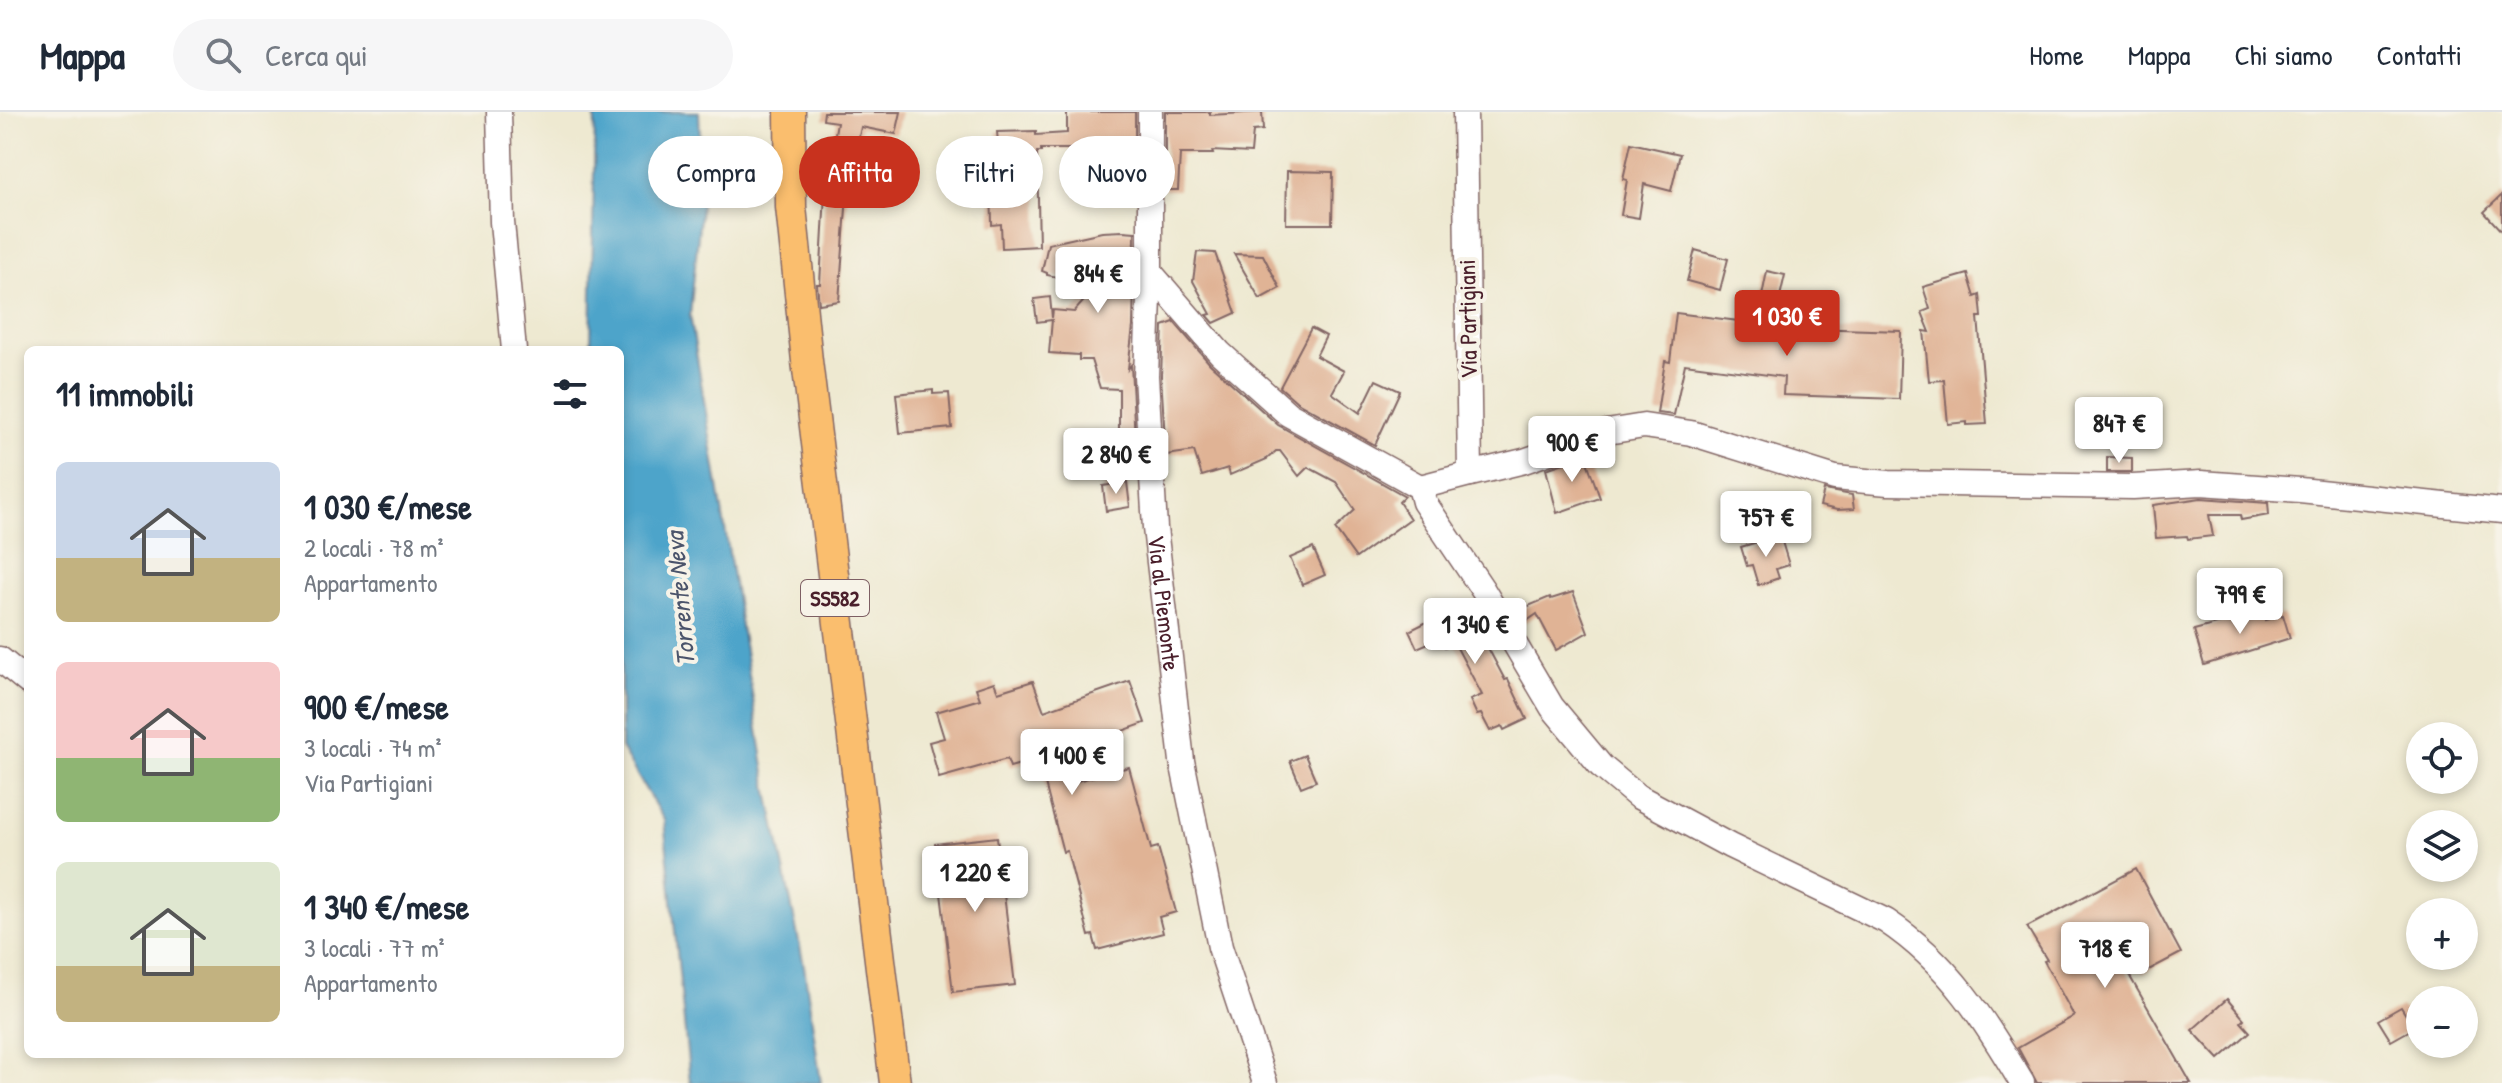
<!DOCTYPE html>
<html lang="it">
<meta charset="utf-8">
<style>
:root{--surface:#fff;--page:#f6f6f7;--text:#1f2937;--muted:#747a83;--line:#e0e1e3;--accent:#c8321e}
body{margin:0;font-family:"Patrick Hand",sans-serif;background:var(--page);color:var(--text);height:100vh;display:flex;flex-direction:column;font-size:30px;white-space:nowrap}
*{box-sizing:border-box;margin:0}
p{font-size:26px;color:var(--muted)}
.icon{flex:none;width:44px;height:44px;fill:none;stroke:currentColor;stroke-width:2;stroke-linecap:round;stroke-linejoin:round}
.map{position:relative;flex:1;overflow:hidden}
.side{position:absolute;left:24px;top:234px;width:600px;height:712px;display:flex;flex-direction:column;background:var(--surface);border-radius:12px;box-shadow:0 4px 12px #0003}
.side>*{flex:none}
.top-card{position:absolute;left:648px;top:24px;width:760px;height:72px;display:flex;gap:16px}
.controls{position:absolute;left:2406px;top:610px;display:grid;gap:16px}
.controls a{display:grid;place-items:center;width:72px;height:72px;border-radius:50%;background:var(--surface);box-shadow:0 4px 12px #0003;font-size:40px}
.price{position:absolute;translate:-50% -68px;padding:0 18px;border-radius:8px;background:#fff;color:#222;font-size:26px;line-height:52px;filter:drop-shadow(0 2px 4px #0008)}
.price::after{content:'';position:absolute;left:50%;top:48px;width:24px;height:18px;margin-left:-12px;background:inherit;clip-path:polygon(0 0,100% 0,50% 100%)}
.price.current{background:var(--accent);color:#fff}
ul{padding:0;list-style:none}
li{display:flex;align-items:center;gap:24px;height:200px;padding:0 32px}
li span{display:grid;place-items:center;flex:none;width:224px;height:160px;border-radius:12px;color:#555}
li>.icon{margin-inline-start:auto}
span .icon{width:96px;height:96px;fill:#fffc;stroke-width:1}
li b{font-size:34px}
h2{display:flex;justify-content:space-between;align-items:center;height:96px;padding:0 32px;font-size:34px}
.pill{padding:0 28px;border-radius:36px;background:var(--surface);box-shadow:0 4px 12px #0003;font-size:28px;line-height:72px}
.pill.current{background:var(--accent);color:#fff}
header{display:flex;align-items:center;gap:48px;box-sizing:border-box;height:112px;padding:0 40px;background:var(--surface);border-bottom:2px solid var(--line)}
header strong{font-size:38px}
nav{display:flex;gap:44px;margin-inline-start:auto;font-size:28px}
.search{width:560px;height:72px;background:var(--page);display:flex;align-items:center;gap:20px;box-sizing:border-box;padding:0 28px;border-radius:44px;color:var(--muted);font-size:30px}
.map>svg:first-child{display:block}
</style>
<header>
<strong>Mappa</strong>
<div class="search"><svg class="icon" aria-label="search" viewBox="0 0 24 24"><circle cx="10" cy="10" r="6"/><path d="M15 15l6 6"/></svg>Cerca qui</div>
<nav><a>Home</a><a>Mappa</a><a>Chi siamo</a><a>Contatti</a></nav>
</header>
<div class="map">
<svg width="2502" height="971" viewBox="0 0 2502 971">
<rect width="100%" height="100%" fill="#f7f3e8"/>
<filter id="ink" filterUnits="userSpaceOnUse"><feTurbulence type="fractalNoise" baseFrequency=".0125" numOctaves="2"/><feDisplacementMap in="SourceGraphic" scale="16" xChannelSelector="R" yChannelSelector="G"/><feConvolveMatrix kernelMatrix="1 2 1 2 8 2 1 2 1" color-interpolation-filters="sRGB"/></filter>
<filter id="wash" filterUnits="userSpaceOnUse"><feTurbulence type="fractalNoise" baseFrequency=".006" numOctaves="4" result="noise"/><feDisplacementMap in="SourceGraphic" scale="32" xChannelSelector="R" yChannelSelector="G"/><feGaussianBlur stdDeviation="1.8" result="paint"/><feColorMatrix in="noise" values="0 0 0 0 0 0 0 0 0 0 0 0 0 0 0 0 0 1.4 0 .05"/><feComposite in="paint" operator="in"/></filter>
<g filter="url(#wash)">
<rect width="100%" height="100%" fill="#eee9d1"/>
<polygon fill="#4da4ca" stroke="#4c627a" stroke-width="2" points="595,0 699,0 702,84 690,203 769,685 804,854 821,971 690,971 664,708 621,636 620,238 591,238"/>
<g id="blocks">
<g fill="#e0b395">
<polygon points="824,0 901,0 896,22 861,15 847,83 839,189 819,192 817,172 820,172 825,81 837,10 823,8"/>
<polygon points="1067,0 1135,0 1135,31 1103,31 1102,37 1041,37 1041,40 1037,40 1039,134 1002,136 1001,112 992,113 990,30 998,30 997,20 1036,19 1036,23 1067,21"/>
<polygon points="1165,0 1210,0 1210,3 1262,0 1263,18 1253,19 1251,41 1212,39 1213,42 1180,42 1178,78 1165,78"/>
<polygon points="1631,31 1680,42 1671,79 1644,72 1639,106 1621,103 1627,68 1623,67"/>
<polygon points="1287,59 1333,60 1332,112 1286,112"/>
<polygon points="2502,83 2502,120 2484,100"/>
<polygon points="1123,119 1135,120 1133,214 1128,257 1131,253 1135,328 1132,328 1132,338 1106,339 1105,325 1119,323 1119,277 1100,276 1091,248 1079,248 1079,243 1049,241 1052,208 1037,210 1034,187 1050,185 1052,206 1053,198 1074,200 1098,173 1047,163 1047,161 1042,159 1048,132 1102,120"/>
<polygon points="1695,138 1728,147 1720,178 1687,169"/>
<polygon points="1197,140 1215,141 1236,201 1214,211 1207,203 1211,202 1193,169"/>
<polygon points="1234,142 1263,143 1280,176 1260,187"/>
<polygon points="1767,159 1785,163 1778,193 1761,189"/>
<polygon points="1968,162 1975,185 1980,183 1982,205 1978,205 1987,312 1967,313 1967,310 1948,312 1944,268 1929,269 1924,219 1930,220 1922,200 1930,197 1923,175"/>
<polygon points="1676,201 1808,218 1809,216 1901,219 1899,287 1783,283 1784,265 1685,252 1674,303 1657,301 1665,249 1670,250"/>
<polygon points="1174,210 1210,252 1278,313 1405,384 1399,390 1410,407 1356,446 1335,417 1355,398 1336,370 1308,355 1299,364 1280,339 1276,339 1267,347 1230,363 1228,356 1202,364 1194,339 1166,343 1161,264 1163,214"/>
<polygon points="1311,216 1326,224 1316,244 1344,259 1332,281 1360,301 1376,268 1400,279 1375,333 1297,290 1280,275"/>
<polygon points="933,278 933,282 949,281 952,316 900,321 896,282"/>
<polygon points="1585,344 1600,386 1557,401 1546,357"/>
<polygon points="2107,345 2132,346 2132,360 2107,360"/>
<polygon points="1127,370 1130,395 1106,399 1103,374"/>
<polygon points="1824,378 1852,383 1854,397 1837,398 1820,394"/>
<polygon points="2201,386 2268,391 2269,403 2241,408 2240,403 2209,403 2213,424 2188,427 2187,424 2156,426 2153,393"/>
<polygon points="1780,423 1789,453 1776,457 1779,466 1758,473 1752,453 1747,454 1741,435"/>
<polygon points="1313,436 1325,463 1302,473 1290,446"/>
<polygon points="1573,480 1588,520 1556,538 1537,502 1521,513 1514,500 1550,485 1551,487"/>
<polygon points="1457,490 1471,518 1477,515 1505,568 1508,567 1527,607 1504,618 1502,614 1490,619 1481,602 1477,603 1470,588 1482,583 1454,530 1445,535 1440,526 1417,536 1409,519 1431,508 1429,504"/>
<polygon points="2263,500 2265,508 2283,503 2290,526 2204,553 2194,518"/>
<polygon points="1033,569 1044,599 1130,569 1145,611 1063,640 1073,670 1129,655 1151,737 1158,735 1176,800 1159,805 1163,821 1097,838 1093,823 1089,824 1067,739 1063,740 1039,649 1035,650 1034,648 1010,655 1007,647 939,666 929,630 944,626 936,600 980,587 976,576 994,570 998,580"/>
<polygon points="1305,643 1316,669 1301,675 1290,649"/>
<polygon points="997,725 1015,873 953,880 935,732"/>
<polygon points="2136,757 2181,841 2143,861 2133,850 2125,856 2191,971 2037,971 2018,936 2074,904 2044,849 2047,848 2027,815"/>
<polygon points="2227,887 2244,907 2241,910 2250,920 2219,947 2192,918"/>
<polygon points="2401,895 2414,916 2391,929 2378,908"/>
</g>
</g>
</g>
<g filter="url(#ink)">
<use href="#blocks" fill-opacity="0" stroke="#836665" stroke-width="2"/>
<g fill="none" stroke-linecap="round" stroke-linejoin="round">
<defs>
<g id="minor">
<polyline points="499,0 502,110 514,238"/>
<path id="s1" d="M1150 0V160L1146 264 1155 416 1182 649 1220 835 1265 971"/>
<path d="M1150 160 1220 241 1288 302 1420 375 1424 390 1483 478 1552 595 1601 654 1637 684 1730 734 1886 809C1949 851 1984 907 2022 971"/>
<polyline points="1470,362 1524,349 1607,320 1644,314 1691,321 1835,366 1888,371 2133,375 2201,371 2300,378 2502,399"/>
<polyline points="1420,375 1470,362 1465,0"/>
<polyline points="0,547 28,570"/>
</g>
<polyline id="major" points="790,0 791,95 807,249 895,971"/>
</defs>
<use href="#minor" stroke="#836665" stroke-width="27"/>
<use href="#major" stroke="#836665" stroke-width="33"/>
<use href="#minor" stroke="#fff" stroke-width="24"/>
<use href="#major" stroke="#fabe6e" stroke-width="30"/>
</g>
</g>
<g text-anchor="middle" stroke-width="8" stroke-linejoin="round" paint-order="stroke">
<rect fill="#f7f3e8" stroke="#7e5f64" stroke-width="2" x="801" y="468" width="68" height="36" rx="6"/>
<g font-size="22" font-weight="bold" fill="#4a1f2b">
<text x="835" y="494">SS582</text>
</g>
<g font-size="24" fill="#4a1f2b" stroke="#f7f3e8">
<text transform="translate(1468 207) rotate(-91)" y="8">Via Partigiani</text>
<text dy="8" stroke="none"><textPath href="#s1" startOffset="492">Via al Piemonte</textPath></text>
</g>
<g font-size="26" font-style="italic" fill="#4b546b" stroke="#f7f3e8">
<text transform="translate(680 487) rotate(-95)" y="9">Torrente Neva</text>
</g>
</g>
</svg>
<div class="controls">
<a><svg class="icon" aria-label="locate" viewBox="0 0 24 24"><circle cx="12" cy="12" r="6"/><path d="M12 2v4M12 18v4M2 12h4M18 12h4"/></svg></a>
<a><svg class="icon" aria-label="layers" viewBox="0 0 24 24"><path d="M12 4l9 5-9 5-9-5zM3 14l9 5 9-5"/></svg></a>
<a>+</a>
<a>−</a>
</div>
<b class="price" style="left:1098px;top:203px">844 €</b>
<b class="price current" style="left:1787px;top:246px">1 030 €</b>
<b class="price" style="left:2119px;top:353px">847 €</b>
<b class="price" style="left:1572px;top:372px">900 €</b>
<b class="price" style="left:1116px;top:384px">2 840 €</b>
<b class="price" style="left:1766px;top:447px">757 €</b>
<b class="price" style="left:2240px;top:524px">799 €</b>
<b class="price" style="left:1475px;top:554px">1 340 €</b>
<b class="price" style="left:1072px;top:685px">1 400 €</b>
<b class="price" style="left:975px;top:802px">1 220 €</b>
<b class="price" style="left:2105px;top:878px">718 €</b>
<div class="top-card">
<a class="pill">Compra</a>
<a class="pill current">Affitta</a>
<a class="pill">Filtri</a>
<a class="pill">Nuovo</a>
</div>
<section class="side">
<h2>11 immobili<svg class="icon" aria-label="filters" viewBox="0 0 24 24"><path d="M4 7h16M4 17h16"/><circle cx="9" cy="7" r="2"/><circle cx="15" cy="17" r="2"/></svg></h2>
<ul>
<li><span style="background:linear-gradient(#c9d6e8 60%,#c2b280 0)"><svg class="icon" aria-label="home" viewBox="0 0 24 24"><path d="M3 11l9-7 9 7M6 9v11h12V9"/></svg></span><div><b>1 030 €/mese</b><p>2 locali · 78 m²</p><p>Appartamento</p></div></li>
<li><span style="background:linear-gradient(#f6c9c9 60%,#8fb573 0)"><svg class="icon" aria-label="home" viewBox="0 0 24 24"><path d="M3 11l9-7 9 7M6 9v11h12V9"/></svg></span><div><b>900 €/mese</b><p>3 locali · 74 m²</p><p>Via Partigiani</p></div></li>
<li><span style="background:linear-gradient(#dfe7d0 65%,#c2b280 0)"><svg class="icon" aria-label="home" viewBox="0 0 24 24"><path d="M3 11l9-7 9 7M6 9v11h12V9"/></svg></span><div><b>1 340 €/mese</b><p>3 locali · 77 m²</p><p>Appartamento</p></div></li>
</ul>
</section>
</div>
